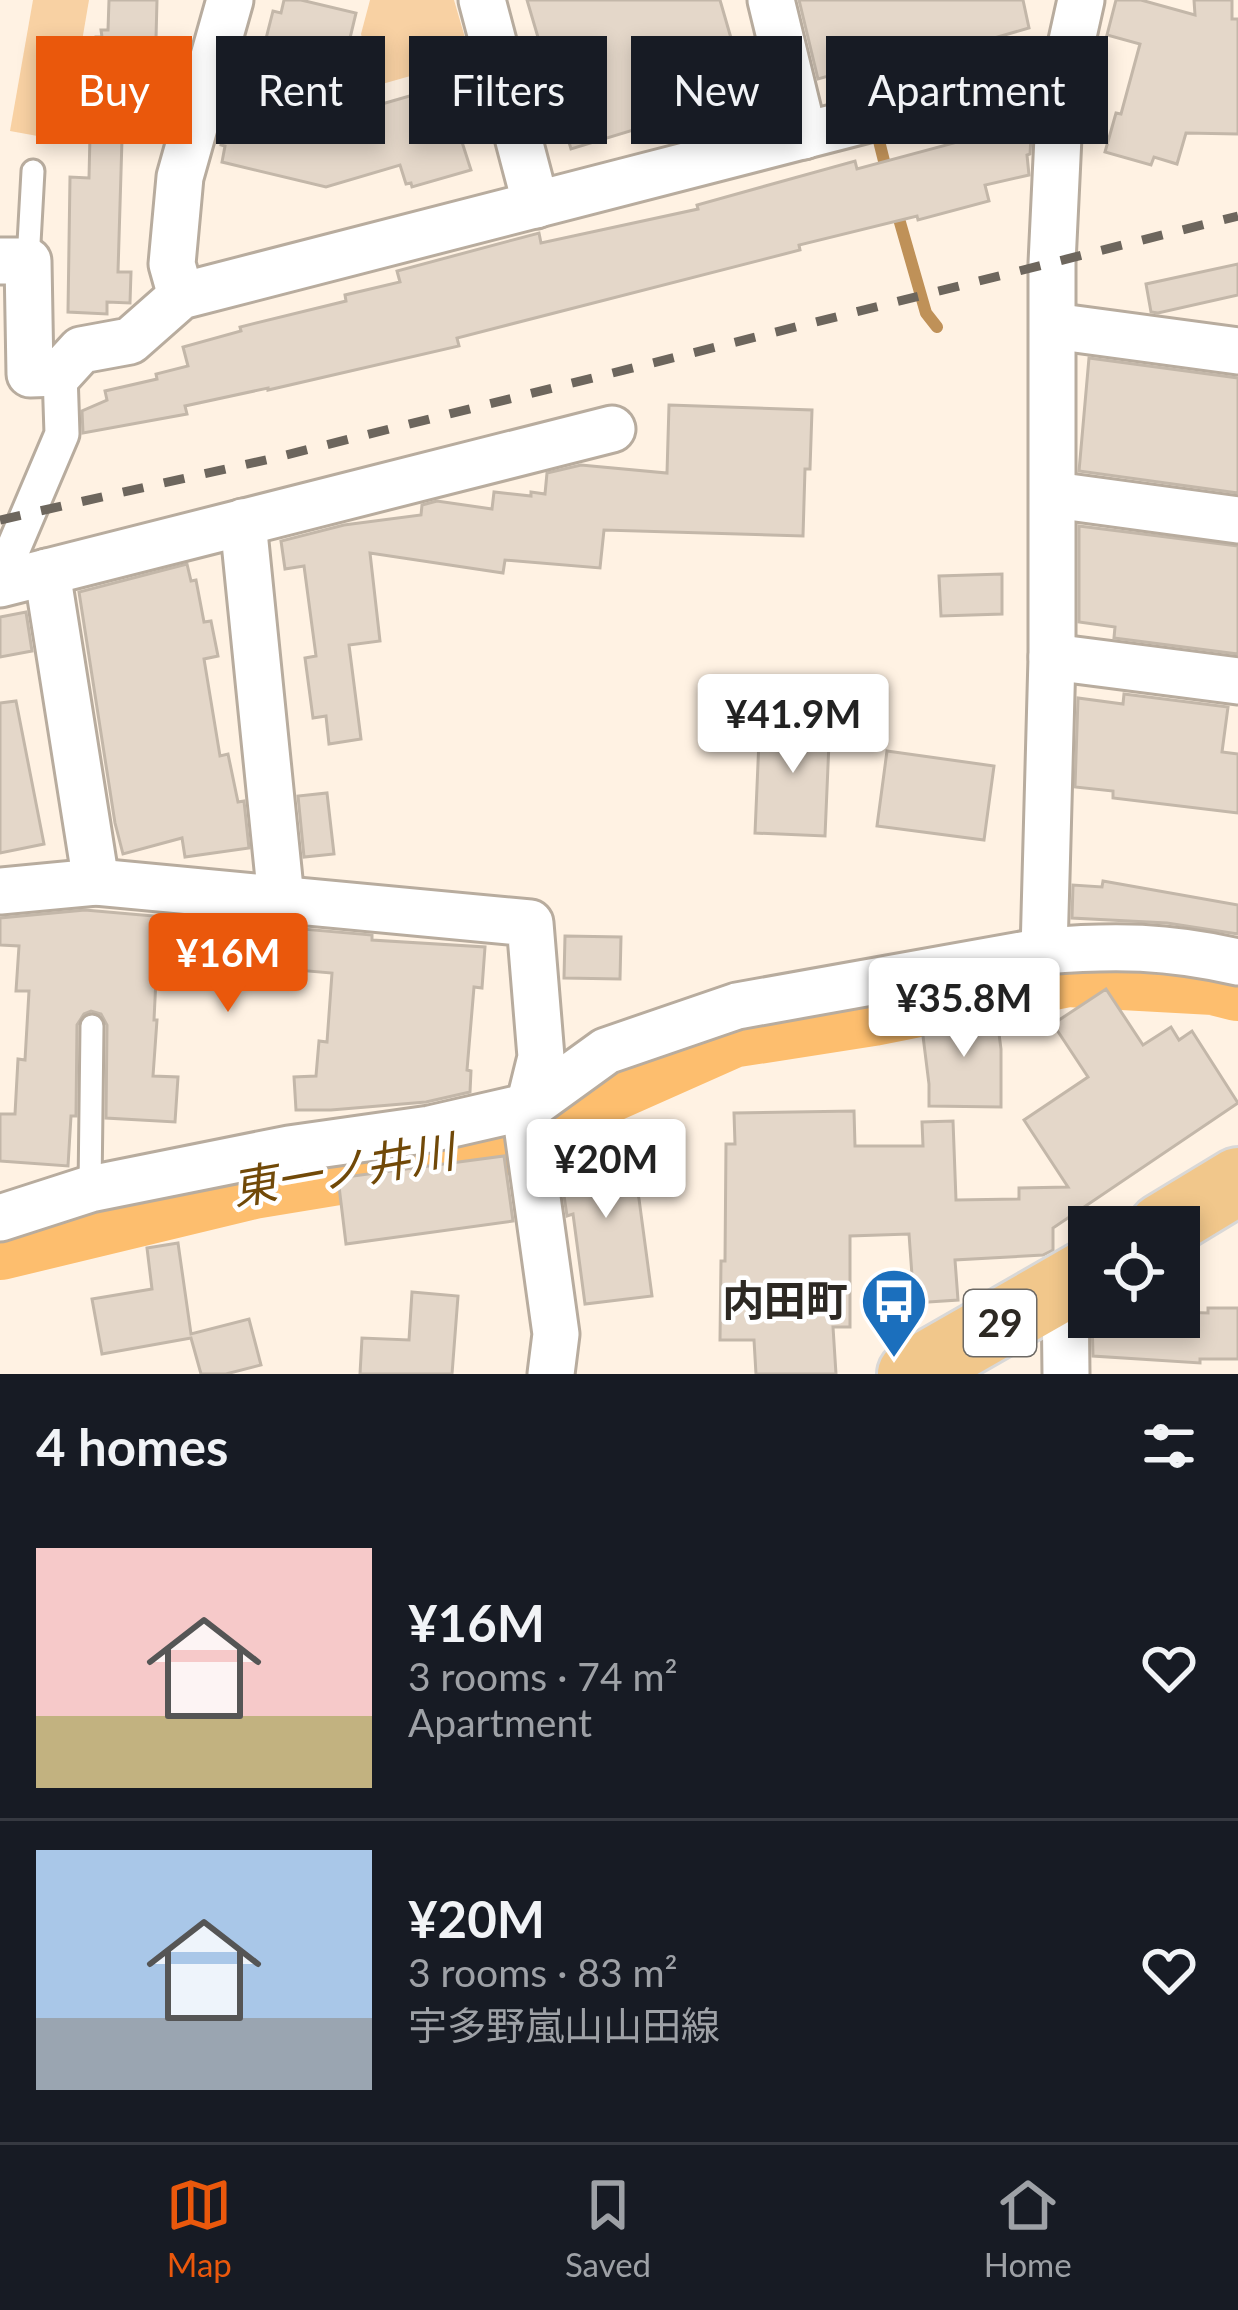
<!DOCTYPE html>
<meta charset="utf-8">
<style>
:root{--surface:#171b24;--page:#20242c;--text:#f1f3f6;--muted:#9ea1a6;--line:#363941;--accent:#ea580c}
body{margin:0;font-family:Lato,"Noto Sans JP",sans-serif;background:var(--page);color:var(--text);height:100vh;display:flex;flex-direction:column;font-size:45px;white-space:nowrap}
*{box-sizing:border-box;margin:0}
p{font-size:39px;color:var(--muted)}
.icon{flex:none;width:66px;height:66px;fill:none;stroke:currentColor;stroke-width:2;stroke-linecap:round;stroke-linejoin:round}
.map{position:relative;height:1374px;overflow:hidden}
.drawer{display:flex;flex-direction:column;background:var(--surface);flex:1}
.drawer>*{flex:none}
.top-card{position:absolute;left:36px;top:36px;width:1167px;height:108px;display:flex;gap:24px}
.fabs{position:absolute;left:1068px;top:1206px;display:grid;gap:24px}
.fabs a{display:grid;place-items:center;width:132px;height:132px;border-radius:0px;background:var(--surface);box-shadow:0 6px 18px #0003;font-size:60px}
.price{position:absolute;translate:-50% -102px;padding:0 27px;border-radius:12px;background:#fff;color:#222;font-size:39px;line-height:78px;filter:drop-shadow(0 3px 6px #0008)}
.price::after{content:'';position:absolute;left:50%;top:72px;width:36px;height:27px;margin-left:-18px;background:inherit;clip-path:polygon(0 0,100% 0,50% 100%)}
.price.on{background:var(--accent);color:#fff}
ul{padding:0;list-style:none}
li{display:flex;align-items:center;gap:36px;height:300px;padding:0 36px}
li+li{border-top:3px solid var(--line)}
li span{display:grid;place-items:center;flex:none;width:336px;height:240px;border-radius:0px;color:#555}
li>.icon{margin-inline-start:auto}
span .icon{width:144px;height:144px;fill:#fffc;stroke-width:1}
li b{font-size:51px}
h2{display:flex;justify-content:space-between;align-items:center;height:144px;padding:0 36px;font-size:51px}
.chip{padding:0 42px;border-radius:0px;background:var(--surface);box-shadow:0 6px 18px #0003;font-size:42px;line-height:108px}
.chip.on{background:var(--accent);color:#fff}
.dock{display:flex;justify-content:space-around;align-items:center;height:168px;border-top:3px solid var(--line);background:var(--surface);font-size:33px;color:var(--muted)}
.dock a{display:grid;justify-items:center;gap:6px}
.dock .on{color:var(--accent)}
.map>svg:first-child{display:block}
</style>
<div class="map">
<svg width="1238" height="1374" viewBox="0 0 1238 1374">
<rect width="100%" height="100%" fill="#fff2e3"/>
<g fill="#f8d1a3">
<polygon points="33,0 89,0 65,141 10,131"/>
<polygon points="370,0 454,0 468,48 449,52 453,64 375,86 361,34"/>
</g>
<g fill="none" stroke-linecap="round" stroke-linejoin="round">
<g stroke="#bf9158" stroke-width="12">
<polyline points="878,137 887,173"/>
<polyline points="895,205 926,313 937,327"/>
</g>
<polyline stroke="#fdbe6e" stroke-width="72" points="0,1244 253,1183 490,1144 587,1096 731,1032 873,1010 1068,971 1214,979 1238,985"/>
</g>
<g fill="#e4d7c9" stroke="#c3b7a9" stroke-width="3">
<polygon points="109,0 157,0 155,77 148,77 147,120 138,120 138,139 122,139 118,272 131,272 130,303 107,302 107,314 68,312 70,177 89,178 91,92 95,92 96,37 102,37 101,30 108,30"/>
<polygon points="284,0 301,0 356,13 332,113 360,105 361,110 444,86 471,170 412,187 411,183 406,184 400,165 326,187 222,162 225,146 221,145 236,82 254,86 273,11 281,13"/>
<polygon points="527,0 720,0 733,45 714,50 729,101 571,149"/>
<polygon points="799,0 1023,0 1029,28 953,50 952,47 941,50 939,45 818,79"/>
<polygon points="1116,0 1141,0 1195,15 1194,0 1232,0 1232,19 1238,19 1238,134 1186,133 1177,164 1154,157 1151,165 1105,152 1116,113 1121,114 1140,44 1107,35"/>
<polygon points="1032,122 1030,154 1027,155 1029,175 985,185 989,201 918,220 917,216 799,245 800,250 457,338 459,346 268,390 268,388 185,406 187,414 83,433 82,411 107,400 105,391 157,379 156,374 188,366 183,347 241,331 240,327 346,301 345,295 400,282 397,271 539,233 541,243 698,209 697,205 855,161 857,169"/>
<polygon points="1238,264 1238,295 1158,313 1151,312 1146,284"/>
<polygon points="1089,358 1238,378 1238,493 1079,471"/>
<polygon points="669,405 812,410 810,469 805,469 803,536 604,530 600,568 505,560 503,573 370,553 380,641 349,645 361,739 329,744 326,716 313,718 305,658 316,656 304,566 285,569 281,541 344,525 421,515 422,505 437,501 492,509 494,492 531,496 531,492 545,494 547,473 581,465 667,473"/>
<polygon points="1079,526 1238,546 1238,654 1114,638 1115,627 1079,622"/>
<polygon points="187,564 191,581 196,580 204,622 211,621 218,656 204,659 220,756 228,754 238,802 244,801 249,848 185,857 182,838 123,854 115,823 79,592"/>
<polygon points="1002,574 1002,614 941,616 939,576"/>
<polygon points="26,612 32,651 0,657 0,617"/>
<polygon points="1124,694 1228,707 1222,752 1238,754 1238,813 1113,798 1113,791 1075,787 1078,698 1123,704"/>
<polygon points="16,701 44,844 0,853 0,703"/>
<polygon points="760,717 830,719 825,836 755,833"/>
<polygon points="887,751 994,766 984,840 877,826"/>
<polygon points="327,793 334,854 304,857 298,796"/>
<polygon points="1103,881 1238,905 1238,934 1167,923 1072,918 1073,885 1102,887"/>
<polygon points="85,910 372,935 372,940 485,947 482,988 474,987 467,1070 471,1071 470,1092 426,1102 331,1110 296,1110 294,1077 316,1076 319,1041 327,1042 332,973 157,958 154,1020 157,1020 153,1076 178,1077 175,1122 106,1118 107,1025 101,1014 91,1011 84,1014 77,1025 76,1116 71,1116 68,1166 0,1161 0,1114 15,1114 18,1059 25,1060 29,991 16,991 19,946 0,945 0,918"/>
<polygon points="565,936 621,937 620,979 564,978"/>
<polygon points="1106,989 1143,1045 1171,1027 1179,1040 1192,1031 1238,1103 1053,1228 1053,1250 1043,1255 955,1260 958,1300 914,1303 909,1234 850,1236 850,1327 833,1327 836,1374 756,1374 754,1340 720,1340 721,1261 725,1261 726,1144 735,1144 734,1113 854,1111 855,1146 923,1146 922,1122 953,1121 956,1200 1019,1199 1019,1188 1068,1187 1024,1120 1088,1077 1053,1024"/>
<polygon points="996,1011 1001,1049 1001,1107 929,1106 929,1084 921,1020"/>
<polygon points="626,1139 639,1199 652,1296 585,1304 573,1214 567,1216 557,1148"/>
<polygon points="504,1156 513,1221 346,1244 338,1178"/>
<polygon points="178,1243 191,1334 249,1319 261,1365 226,1374 201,1374 191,1338 102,1354 92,1299 152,1289 147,1248"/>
<polygon points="412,1292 458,1296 452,1374 360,1374 362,1338 409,1340"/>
<polygon points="1208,1308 1238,1308 1238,1359 1200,1359 1200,1363 1093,1356 1092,1318 1148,1320 1148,1317 1179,1317 1179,1312 1208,1313"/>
</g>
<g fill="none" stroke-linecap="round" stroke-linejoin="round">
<defs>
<g id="service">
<polyline points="28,261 33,171"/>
<polyline points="90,1189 92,1026"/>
</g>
<polyline id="pedestrian" points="7,582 8,561 62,434 60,373"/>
<g id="minor">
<polyline points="482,0 536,205"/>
<polyline points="771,0 804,136"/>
<path d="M1081 0 1060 95 1052 263V657L1044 951C1116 945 1167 946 1238 962"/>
<polyline points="0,261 28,261 30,374 60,373 81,350 130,341 181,296 1066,68"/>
<polyline points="181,296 172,264 180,177 230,0"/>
<polyline points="1053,326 1238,351"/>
<polyline points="1054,495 1238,520"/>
<polyline points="243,522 281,899"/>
<polyline points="47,572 96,882"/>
<polyline points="0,584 612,429"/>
<polyline points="1052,657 1238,681"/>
<polyline points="0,891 96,882 530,923 541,1057 526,1118 556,1334 551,1374"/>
<polyline points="0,1218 90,1189 289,1149 430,1129 530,1106 606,1051 737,1006 1044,951"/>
<polyline points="1065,1286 1066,1374"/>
</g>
<g id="primary">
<polyline points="1162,1227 1238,1181"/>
<polyline points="911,1374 1089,1272"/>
</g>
</defs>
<use href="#service" stroke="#b8ac9e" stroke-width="27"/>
<use href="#pedestrian" stroke="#b8ac9e" stroke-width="39"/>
<use href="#minor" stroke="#b8ac9e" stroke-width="51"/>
<use href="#primary" stroke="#d9d8d7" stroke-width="72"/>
<use href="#service" stroke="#fff" stroke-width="21"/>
<use href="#pedestrian" stroke="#fff" stroke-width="33"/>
<use href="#minor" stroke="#fff" stroke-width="45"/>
<use href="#primary" stroke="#f1c78b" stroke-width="66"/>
<polyline stroke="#6d665d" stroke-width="9" stroke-dasharray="21 21" stroke-linecap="butt" points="0,520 270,459 1238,216"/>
</g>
<defs>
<symbol id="bus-pin" viewBox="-11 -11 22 30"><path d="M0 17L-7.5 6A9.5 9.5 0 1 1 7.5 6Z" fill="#1b6fbd" stroke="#fff"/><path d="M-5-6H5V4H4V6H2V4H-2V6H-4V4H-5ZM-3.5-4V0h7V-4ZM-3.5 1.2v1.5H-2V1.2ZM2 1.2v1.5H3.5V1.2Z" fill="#fff"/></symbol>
</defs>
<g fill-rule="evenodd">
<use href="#bus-pin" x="856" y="1263" width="76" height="104"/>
</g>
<g text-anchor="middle" stroke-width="9" stroke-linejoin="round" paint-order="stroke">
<rect fill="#fff" stroke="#6c6965" stroke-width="3" x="964" y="1290" width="72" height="66" rx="9"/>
<g font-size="39" font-weight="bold" fill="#2d2923">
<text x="1000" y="1337">29</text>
</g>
<g font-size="42" font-weight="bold" fill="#2d2923" stroke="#fff" text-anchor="end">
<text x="848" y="1316">内田町</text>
</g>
<g font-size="45" font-style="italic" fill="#714908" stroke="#fff">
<text transform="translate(343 1170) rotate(-10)" y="16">東一ノ井川</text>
</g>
</g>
</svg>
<div class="fabs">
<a><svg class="icon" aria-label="locate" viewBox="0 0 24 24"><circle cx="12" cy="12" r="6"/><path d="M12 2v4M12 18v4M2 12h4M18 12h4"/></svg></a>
</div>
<b class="price" style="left:793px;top:776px">¥41.9M</b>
<b class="price on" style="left:228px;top:1015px">¥16M</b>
<b class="price" style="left:964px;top:1060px">¥35.8M</b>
<b class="price" style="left:606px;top:1221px">¥20M</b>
<div class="top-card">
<a class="chip on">Buy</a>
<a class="chip">Rent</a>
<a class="chip">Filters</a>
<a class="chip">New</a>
<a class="chip">Apartment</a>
</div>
</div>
<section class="drawer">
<h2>4 homes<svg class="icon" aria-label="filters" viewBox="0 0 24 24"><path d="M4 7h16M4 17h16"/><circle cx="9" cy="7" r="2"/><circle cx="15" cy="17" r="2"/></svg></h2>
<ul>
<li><span style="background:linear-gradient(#f6c9c9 70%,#c2b280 0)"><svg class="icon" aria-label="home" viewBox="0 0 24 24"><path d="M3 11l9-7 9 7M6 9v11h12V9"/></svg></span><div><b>¥16M</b><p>3 rooms · 74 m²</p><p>Apartment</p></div><svg class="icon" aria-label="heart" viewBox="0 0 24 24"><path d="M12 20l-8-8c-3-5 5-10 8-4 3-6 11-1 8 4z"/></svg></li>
<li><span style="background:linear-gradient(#a9c7e8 70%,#9aa5b1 0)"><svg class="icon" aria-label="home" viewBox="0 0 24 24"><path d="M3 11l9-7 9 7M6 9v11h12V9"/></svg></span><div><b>¥20M</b><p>3 rooms · 83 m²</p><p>宇多野嵐山山田線</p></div><svg class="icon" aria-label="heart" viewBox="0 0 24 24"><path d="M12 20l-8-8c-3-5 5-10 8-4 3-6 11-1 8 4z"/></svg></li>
</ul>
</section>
<nav class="dock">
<a class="on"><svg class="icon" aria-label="map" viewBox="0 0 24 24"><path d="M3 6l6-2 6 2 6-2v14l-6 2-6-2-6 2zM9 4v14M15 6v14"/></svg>Map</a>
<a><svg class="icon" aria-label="saved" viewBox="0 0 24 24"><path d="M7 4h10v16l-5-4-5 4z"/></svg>Saved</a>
<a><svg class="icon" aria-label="home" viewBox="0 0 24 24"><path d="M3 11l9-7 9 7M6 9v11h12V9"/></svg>Home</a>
</nav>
